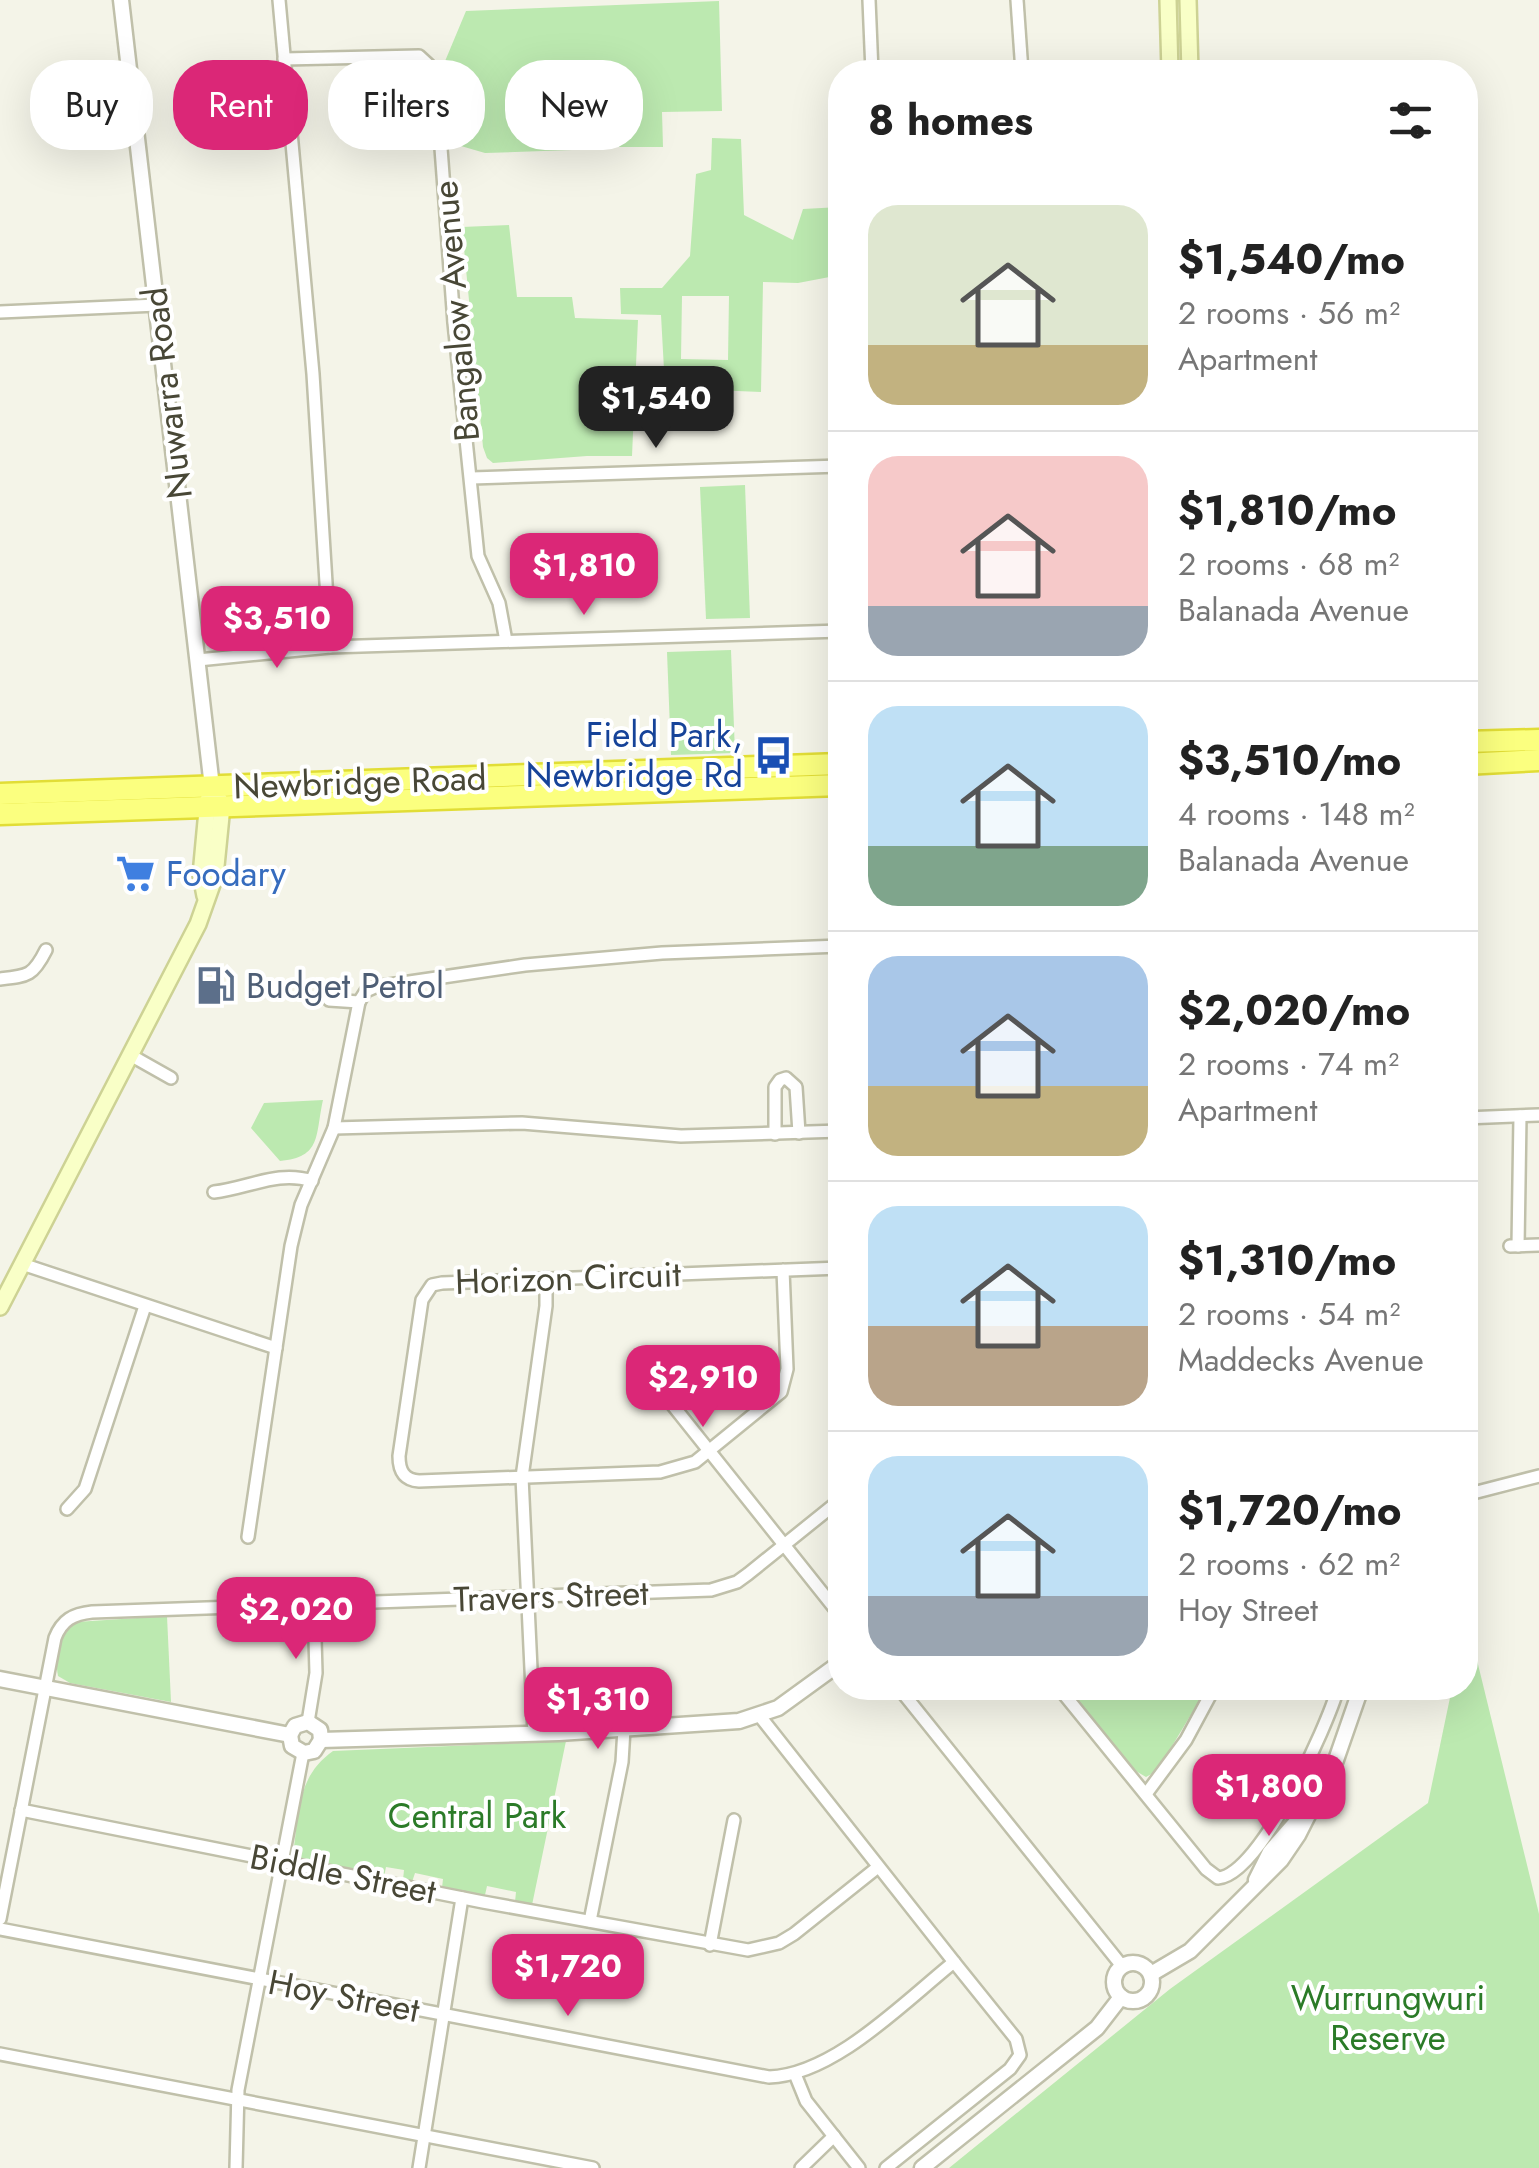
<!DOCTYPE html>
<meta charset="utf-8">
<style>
:root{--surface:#fff;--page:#f6f6f6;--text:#222;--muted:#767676;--line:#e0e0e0;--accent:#db2777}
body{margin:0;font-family:Jost,sans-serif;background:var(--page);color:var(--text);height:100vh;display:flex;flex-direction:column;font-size:38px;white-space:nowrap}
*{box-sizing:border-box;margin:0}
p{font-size:32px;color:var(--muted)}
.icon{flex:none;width:55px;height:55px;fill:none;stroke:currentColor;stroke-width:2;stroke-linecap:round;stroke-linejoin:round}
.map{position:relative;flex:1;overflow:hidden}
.details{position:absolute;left:828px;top:60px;width:650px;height:1640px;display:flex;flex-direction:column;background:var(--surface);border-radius:40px;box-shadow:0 10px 40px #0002}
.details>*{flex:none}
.banner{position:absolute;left:30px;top:60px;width:648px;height:90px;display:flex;gap:20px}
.price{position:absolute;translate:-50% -85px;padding:0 22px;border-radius:20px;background:var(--accent);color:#fff;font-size:32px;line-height:65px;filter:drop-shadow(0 2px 5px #0008)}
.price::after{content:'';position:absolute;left:50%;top:60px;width:30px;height:22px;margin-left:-15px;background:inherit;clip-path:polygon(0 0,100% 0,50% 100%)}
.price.active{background:#222;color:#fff}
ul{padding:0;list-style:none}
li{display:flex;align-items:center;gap:30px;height:250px;padding:0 40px}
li+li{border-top:2px solid var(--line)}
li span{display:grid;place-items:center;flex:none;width:280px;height:200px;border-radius:30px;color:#555}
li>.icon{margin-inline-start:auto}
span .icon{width:120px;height:120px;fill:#fffc;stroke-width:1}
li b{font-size:42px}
h2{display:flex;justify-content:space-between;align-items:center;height:120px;padding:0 40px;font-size:42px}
.tag{padding:0 35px;border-radius:40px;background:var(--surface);box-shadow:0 10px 40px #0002;font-size:35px;line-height:90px}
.tag.active{background:var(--accent);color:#fff}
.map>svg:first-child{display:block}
</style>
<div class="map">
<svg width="1539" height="2168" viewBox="0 0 1539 2168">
<rect width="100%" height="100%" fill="#f4f4e8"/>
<g fill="#bce9b0" fill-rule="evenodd">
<polygon points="719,1 722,111 662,112 663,147 619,147 618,135 572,134 572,150 485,153 454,144 448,77 443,66 466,11"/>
<path d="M712 138 741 139 744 215 793 240 803 209 840 207V275L798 283 763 282 761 392 665 388 661 315 621 314 620 288H662L690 256 696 174 711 170ZM682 296H729L728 360 681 359Z"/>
<polygon points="509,225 517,297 572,297 575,318 638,320 632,456 587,456 493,463 487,458 483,447 462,227"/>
<polygon points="745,485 750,618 706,619 700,487"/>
<polygon points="731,650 735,753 671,755 667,652"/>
<path d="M323 1100C315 1136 322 1157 280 1161L251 1128 264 1103Z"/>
<polygon points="1465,1611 1539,1914 1539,2168 949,2168 1170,1989 1428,1803 1452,1688 1465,1688"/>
<path d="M167 1616 171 1702 70 1683 58 1676C54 1656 60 1635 76 1622Z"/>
<polygon points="1067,1688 1207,1688 1157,1771 1146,1777 1134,1770"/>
<path d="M566 1741 532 1905 515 1902 516 1892 487 1886 485 1895 442 1888 443 1879 415 1873 412 1882 403 1880 404 1870 386 1867 384 1877 302 1862 296 1856 294 1847C299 1808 299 1775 333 1751Z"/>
</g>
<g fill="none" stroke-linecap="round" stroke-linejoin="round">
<defs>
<g id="minor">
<polyline points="279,0 313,374 330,647"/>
<polyline points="869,0 872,72"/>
<polyline points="1017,0 1022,72"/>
<polyline points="284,59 419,56 432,68 436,81 454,323 478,556 499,603 506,641"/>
<polyline points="0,312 157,305"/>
<polyline points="472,478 840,466"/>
<polyline points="198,660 330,647 840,631"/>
<path d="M0 979C28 976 33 976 46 950"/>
<polyline points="329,1000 359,1002 366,991 375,987 525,965 662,953 840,946"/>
<polyline points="132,1056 171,1078"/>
<polyline points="1465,1118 1539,1115"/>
<polyline points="334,1128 522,1123 681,1136 840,1131"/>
<polyline points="775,1134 775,1087 780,1080 786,1078 796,1087 799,1133"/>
<path d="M214 1192C249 1188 278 1170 312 1181"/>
<polyline points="1510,1246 1539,1245"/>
<polyline points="1518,1246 1520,1116"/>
<polyline points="22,1264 276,1348"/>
<path d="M783 1270 787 1369 781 1392 695 1462 660 1472 419 1481C404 1480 399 1471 399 1456L422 1300 432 1285 442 1283 840 1268"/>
<polyline points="667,1398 840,1615"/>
<polyline points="1465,1491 1473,1493 1539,1476"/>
<polyline points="67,1509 85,1489 145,1306"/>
<polyline points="248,1537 291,1246 301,1205 334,1128 359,1002"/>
<polyline points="899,1688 1122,1966"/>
<path d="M1059 1688 1206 1869 1218 1878C1260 1875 1327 1727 1338 1688"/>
<polyline points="759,1715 954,1962"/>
<polyline points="308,1722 316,1673 314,1604"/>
<polyline points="534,1733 522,1477 546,1306 546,1278"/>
<polyline points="1146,1794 1186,1740 1214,1688"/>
<polyline points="21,1810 483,1902 748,1950 779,1943 794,1934 878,1867"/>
<path d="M0 1919 55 1638C62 1620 73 1614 92 1612L711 1590 737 1582 748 1574 840 1500"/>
<polyline points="590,1921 622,1762 624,1729"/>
<path d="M0 1929 769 2077C834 2075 904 2002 954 1962L1016 2039 1020 2055 1010 2069 886 2168"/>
<polyline points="710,1945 734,1820"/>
<polyline points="0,2054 593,2168"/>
<polyline points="795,2074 806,2101 859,2168"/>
<polyline points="236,2168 238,2090 303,1753"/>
<polyline points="419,2168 462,1898"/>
<polyline points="801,2168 834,2136"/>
</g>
<g id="tertiary">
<polyline points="121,0 212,787"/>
<polyline points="0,1679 290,1735"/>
<polyline points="290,1735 292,1746 304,1753 314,1751 321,1740"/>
<polyline points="290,1735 295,1726 308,1722 320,1730 321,1740"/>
<polyline points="321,1740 559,1733 739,1721 778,1708 840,1663"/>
<polyline points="1256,1880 1270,1852 1304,1813"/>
<circle cx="1133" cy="1982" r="19"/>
<polyline points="1151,1974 1190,1951 1281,1860 1298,1835 1336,1760 1361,1688"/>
<polyline points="922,2168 1097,2028 1121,1997"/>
</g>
<g id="secondary">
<polyline points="1168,0 1170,72"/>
<polyline points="1188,0 1190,72"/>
<polyline points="205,896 201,875 208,800"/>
<polyline points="0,1307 198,924 215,876 222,806 219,799"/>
</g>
<g id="trunk">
<polyline points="1465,742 1539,740"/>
<polyline points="1465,764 1539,760"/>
<polyline points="0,794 840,764"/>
<polyline points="0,814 840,785"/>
</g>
</defs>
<use href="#minor" stroke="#c0c0aa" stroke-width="16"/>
<use href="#tertiary" stroke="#c0c0aa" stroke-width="19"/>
<use href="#secondary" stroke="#cdd294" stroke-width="20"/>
<use href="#trunk" stroke="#e1dd36" stroke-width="25"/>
<use href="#minor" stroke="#fff" stroke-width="11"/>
<use href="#tertiary" stroke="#fff" stroke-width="14"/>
<use href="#secondary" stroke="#f9ffc7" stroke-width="15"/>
<use href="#trunk" stroke="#fbff7f" stroke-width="20"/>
</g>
<defs>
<symbol id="bus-bare" viewBox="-9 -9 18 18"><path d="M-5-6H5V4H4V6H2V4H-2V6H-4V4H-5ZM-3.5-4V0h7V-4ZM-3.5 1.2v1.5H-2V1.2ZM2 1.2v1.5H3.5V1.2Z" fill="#1a4fb4" stroke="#fff" stroke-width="2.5" paint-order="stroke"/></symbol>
<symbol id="supermarket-bare" viewBox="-9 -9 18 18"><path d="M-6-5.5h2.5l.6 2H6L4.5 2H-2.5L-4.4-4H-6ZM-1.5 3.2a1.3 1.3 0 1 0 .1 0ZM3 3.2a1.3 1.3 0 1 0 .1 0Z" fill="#3f7fe0" stroke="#fff" stroke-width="2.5" paint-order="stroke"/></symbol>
<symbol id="fuel-bare" viewBox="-9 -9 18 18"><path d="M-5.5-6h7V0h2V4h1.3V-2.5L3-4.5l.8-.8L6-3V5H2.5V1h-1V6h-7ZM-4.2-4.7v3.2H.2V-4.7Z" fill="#5c6f8a" stroke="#fff" stroke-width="2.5" paint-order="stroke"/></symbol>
</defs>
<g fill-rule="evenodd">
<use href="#bus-bare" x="746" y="728" width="55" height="55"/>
<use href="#supermarket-bare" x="108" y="846" width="55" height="55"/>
<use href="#fuel-bare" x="188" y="958" width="55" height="55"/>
</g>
<g text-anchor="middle" stroke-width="8" stroke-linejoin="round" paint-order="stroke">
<g font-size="35" fill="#484736" stroke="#fff">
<text transform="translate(456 311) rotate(-95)" y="12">Bangalow Avenue</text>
<text transform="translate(167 393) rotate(-97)" y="12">Nuwarra Road</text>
<text transform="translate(360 782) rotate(-2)" y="12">Newbridge Road</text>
<text transform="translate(568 1278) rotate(-2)" y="12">Horizon Circuit</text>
<text transform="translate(551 1596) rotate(-2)" y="12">Travers Street</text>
<text transform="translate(343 1874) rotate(11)" y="12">Biddle Street</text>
<text transform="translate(344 1996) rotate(11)" y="12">Hoy Street</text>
</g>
<g font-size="35" fill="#164399" stroke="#fff" text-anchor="end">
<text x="743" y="747">Field Park,<tspan x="743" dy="40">Newbridge Rd</tspan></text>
</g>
<g font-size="35" fill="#366cbe" stroke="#fff" text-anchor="start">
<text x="166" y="886">Foodary</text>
</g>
<g font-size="35" fill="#4e5e75" stroke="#fff" text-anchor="start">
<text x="246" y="998">Budget Petrol</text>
</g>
<g font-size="35" fill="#2b7b28" stroke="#fff">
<text x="477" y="1828">Central Park</text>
<text x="1388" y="2010">Wurrungwuri<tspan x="1388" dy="40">Reserve</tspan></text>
</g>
</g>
</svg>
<b class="price active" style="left:656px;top:451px">$1,540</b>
<b class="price" style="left:584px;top:618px">$1,810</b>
<b class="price" style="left:277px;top:671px">$3,510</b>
<b class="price" style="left:703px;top:1430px">$2,910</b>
<b class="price" style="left:296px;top:1662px">$2,020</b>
<b class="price" style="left:598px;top:1752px">$1,310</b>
<b class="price" style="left:1269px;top:1839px">$1,800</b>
<b class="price" style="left:568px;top:2019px">$1,720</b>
<div class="banner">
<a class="tag">Buy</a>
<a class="tag active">Rent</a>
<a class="tag">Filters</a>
<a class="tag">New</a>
</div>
<section class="details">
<h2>8 homes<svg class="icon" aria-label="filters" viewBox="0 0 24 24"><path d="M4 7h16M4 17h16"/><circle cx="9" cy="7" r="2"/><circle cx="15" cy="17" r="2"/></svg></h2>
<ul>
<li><span style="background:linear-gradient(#dfe7d0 70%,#c2b280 0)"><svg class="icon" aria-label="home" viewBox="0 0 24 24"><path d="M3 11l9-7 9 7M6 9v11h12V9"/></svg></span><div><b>$1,540/mo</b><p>2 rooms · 56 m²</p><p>Apartment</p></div></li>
<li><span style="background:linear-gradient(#f6c9c9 75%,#9aa5b1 0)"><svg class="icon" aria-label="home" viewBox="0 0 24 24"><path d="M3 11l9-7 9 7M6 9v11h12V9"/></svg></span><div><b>$1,810/mo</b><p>2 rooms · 68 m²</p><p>Balanada Avenue</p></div></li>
<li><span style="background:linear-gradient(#bfe0f5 70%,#7fa58c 0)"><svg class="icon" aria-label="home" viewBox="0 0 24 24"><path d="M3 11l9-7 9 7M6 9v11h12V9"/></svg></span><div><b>$3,510/mo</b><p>4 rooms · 148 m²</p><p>Balanada Avenue</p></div></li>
<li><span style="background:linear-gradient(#a9c7e8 65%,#c2b280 0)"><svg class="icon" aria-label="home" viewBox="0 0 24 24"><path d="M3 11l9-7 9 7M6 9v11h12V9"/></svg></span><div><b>$2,020/mo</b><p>2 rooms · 74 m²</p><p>Apartment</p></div></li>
<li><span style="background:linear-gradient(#bfe0f5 60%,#b9a48a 0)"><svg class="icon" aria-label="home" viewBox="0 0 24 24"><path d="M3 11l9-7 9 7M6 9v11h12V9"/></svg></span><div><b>$1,310/mo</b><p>2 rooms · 54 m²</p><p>Maddecks Avenue</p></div></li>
<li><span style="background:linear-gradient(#bfe0f5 70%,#9aa5b1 0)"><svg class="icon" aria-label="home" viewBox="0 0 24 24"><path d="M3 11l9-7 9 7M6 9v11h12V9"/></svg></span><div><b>$1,720/mo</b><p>2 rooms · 62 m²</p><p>Hoy Street</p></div></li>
</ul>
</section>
</div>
